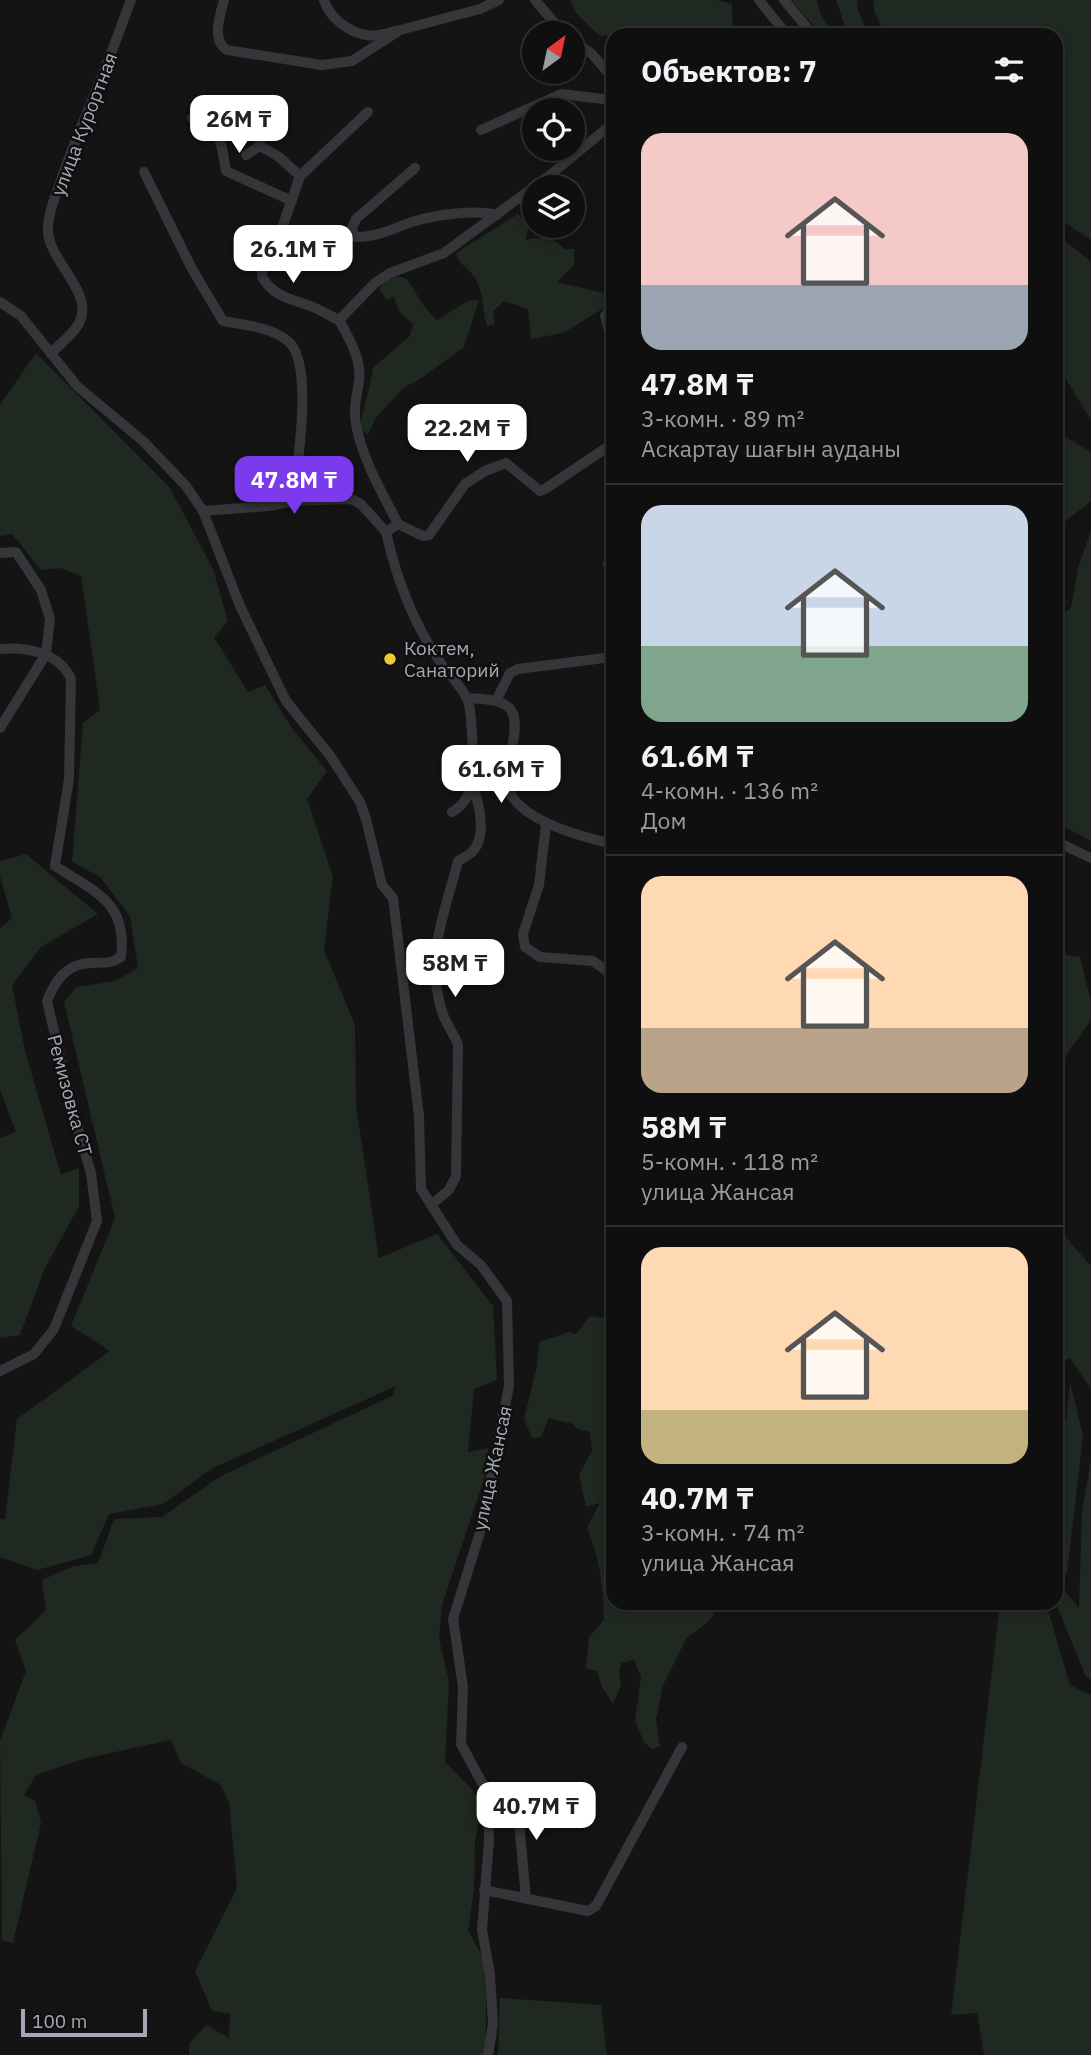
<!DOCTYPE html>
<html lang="ru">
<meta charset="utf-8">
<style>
:root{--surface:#0f0f10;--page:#1d1d1e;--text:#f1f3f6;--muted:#9b9c9f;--line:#2f2f30;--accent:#7c3aed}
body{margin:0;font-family:"IBM Plex Sans",sans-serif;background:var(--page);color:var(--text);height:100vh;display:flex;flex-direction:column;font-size:26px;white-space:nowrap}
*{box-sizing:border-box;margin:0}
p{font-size:23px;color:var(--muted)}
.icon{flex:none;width:38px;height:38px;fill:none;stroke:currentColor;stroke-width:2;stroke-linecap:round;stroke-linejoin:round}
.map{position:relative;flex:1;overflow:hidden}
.panel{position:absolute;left:606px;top:28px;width:457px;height:1582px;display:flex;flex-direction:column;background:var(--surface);border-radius:21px;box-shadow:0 4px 10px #0003,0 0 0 2px var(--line)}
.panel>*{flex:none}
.needle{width:46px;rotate:33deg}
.tools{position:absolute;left:522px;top:21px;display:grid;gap:14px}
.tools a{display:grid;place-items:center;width:63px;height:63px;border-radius:50%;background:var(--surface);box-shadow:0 4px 10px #0003,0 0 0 2px var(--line);font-size:35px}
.scale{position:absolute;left:21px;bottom:18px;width:126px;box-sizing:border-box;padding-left:7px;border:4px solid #a6a8b5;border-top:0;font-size:19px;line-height:24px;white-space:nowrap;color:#a6a8b5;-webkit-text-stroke:5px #0f0f10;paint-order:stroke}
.price{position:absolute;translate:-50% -60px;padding:0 16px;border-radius:14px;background:#fff;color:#222;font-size:23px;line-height:46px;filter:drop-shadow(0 2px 4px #0008)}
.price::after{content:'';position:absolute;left:50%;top:42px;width:21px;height:16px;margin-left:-10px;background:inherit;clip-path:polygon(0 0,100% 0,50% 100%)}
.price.active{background:var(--accent);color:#fff}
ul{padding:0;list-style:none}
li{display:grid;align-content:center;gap:14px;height:371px;padding:0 35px}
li+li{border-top:2px solid var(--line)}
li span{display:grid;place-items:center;height:217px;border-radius:21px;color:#555}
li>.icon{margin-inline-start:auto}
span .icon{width:126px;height:126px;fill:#fffc;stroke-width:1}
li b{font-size:30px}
h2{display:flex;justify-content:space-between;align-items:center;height:84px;padding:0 35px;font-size:30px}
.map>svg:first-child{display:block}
</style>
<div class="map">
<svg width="1091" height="2055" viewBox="0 0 1091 2055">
<rect width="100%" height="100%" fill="#141415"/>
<g fill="#202822">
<polygon points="570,0 717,0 732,4 733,33 758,35 600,36 576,13"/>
<polygon points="791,0 817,0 820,13 834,35 822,35"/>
<polygon points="836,0 857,0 858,11 869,35 848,35"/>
<polygon points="873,0 1091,0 1091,240 1064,222 1055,209 1055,35 886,35 875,13"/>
<path d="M518 214 529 226 525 240 549 236 565 249H574V265L557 282 612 295V303L563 333 531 339 528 309 504 301 493 311 495 324 487 326C482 310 484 294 476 280 470 268 459 266 456 253Z"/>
<polygon points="1055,233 1091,262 1091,420 1055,361"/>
<path d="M397 276 407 279 424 306 437 320 468 301 479 300 464 347 420 379 403 388 375 419 368 435 361 429C361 410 371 389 373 368L410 336 413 324 400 313 394 297 387 300 379 289 386 281Z"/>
<polygon points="36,353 170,488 213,569 228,621 214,637 248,692 265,685 292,728 327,771 307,799 333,877 324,950 355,1025 356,1106 379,1258 437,1234 493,1306 497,1380 474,1389 468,1452 488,1448 489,1464 442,1605 439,1638 449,1682 445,1762 472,1789 482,1807 475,1841 474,1891 468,1930 483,1958 486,1990 486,2039 484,2055 189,2055 189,2044 206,2025 229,2038 230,2014 212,2011 195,1971 237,1888 229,1803 221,1785 181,1763 171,1740 83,1759 36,1775 24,1795 35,1801 41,1823 13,1943 2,1940 0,1741 26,1671 15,1640 46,1610 42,1580 74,1566 98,1563 114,1519 162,1517 219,1477 392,1396 396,1386 211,1469 163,1504 109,1514 91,1555 37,1570 0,1557 0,1519 5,1519 17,1419 110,1351 71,1326 115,1218 64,1002 76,987 115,981 138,968 130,916 100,877 72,862 83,723 100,710 81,576 60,568 41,570 12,534 0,536 0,405"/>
<polygon points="1055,431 1091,452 1091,501 1063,523 1055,535"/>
<polygon points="1091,531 1091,841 1055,822 1055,622 1071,607 1078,568"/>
<polygon points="26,854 98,914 41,947 12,985 25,1051 61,1175 79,1168 79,1206 44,1270 20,1335 0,1338 0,1138 16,1132 0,1090 0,928 12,918 0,876 0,861"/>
<polygon points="1055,953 1080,957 1091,1002 1091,1020 1069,1051 1055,1076"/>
<polygon points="1055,1210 1063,1234 1091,1266 1091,1389 1070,1358 1055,1365"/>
<path d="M612 1313V1603H721L710 1620 686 1639 663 1685 656 1719 660 1746 652 1749 644 1742 635 1721 641 1677 634 1660 621 1663 619 1671 621 1686 613 1704 602 1687 597 1671 586 1668 589 1637 604 1620C603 1588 600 1558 587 1528L600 1503 586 1507 579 1475 592 1451 590 1432 577 1429 573 1424 549 1418 541 1437 532 1438 524 1419 537 1366 539 1342 569 1332 576 1334 590 1316 600 1318Z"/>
<polygon points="1070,1382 1083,1436 1067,1574 1055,1565 1055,1428 1066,1421"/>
<polygon points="1091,1460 1091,1680 1086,1677 1055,1601 1055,1580 1079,1608 1082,1512"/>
<polygon points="1000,1603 1046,1603 1070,1685 1091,1695 1091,2055 984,2055 977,2013 951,2015"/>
<polygon points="500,1998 601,2005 607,2055 498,2055"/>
</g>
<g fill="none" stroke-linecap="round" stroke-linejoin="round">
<g stroke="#35353a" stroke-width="10">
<path d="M224 0C220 15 211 40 227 50L322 65 352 61 400 30 480 9 499 0"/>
<path d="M324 0C329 17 349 33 367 35 376 37 387 33 396 31"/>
<polyline points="535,0 563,33"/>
<polyline points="759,0 787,35"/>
<polyline points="784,0 813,35"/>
<polyline points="572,40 592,54 612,77"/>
<polyline points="246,112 256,118 260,146 279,157 300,176"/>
<path d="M192 118C224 134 220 138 226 171L292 201"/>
<polyline points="481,130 561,94 612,100"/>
<polyline points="246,155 260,146"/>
<path d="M415 168 356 219 351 230 356 237C376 238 396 227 415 221 435 215 477 209 497 215"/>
<path d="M144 172 192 269 223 321C244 325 272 327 289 342 314 365 297 468 293 501"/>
<polyline points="0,302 21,316 77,386 144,442 186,486 203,511 240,606 286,701 331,757 360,802 366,819 382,885 393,898 419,1116 421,1189 457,1245 481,1265 507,1301 509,1386 481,1529 453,1619 463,1687 461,1744 488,1794 489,1840 482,1930 490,1975 493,2024 488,2055"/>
<polyline points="612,306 605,316 612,343"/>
<path d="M339 320C330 316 322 311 313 307 292 299 275 298 262 277L263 260 280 234 300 176 368 112"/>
<path d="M51 353C60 344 75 333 80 321 93 293 51 262 48 233 47 217 54 200 59 186 72 146 89 109 104 71 114 47 122 23 131 0"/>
<polyline points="203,511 269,506 293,501 351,499 361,504 386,532"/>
<polyline points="398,524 423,536 429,535 465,484 485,471 506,463 540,491 545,489 612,444"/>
<polyline points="0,553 16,552 41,590 50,619 46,654 0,728"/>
<polyline points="608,564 612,566"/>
<path d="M0 649C27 647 59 652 71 679L69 779 55 866C95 892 128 902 121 957 109 965 103 962 90 963 66 964 55 981 47 1001L73 1112 91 1173 97 1221 54 1329 34 1354 0 1371"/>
<path d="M467 698C510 700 522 705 511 751 508 762 503 772 506 783 514 820 580 836 612 844"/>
<polyline points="497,699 510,673 518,669 612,657"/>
<path d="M452 812C460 808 469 797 471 787 475 776 472 713 468 701 462 686 449 675 440 662 413 623 396 577 386 532L398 524C382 492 362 459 356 424 353 408 357 396 359 381 362 359 349 339 339 320L375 283 390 273 444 253 550 175 612 124"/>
<polyline points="546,824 539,885 523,934 525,947 540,957 593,961 612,975"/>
<polyline points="1055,841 1091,858"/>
<path d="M431 1205 449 1190 456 1176 458 1045C455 1036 450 1030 446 1021 441 1013 439 1000 437 990 429 948 448 901 458 861 463 858 468 856 472 852 487 838 480 803 472 787"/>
<polyline points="516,1788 526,1899"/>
<polyline points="484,1890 588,1911 596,1906 682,1747"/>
</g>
</g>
<circle fill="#edc934" stroke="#0f0f10" stroke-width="2.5" cx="390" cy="659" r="7"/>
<g text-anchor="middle" stroke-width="5" stroke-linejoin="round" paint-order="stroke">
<g font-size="19" fill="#a6a8b5" stroke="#0f0f10">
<text transform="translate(84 124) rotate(-69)" y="7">улица Курортная</text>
<text transform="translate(70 1095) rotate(75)" y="7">Ремизовка СТ</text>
<text transform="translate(492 1468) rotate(-78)" y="7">улица Жансая</text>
</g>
<g font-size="19" fill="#a6a8b5" stroke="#0f0f10" text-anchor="start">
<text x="404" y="655">Коктем,<tspan x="404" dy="22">Санаторий</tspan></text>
</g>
</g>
</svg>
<div class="tools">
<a><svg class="needle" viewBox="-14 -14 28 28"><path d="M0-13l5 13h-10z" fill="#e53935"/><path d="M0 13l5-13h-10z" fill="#9b9c9f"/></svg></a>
<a><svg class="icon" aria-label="locate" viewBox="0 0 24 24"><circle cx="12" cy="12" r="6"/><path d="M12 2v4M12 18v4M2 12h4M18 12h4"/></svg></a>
<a><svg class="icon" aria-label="layers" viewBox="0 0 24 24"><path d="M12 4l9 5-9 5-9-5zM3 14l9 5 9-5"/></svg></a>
</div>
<div class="scale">100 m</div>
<b class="price" style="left:239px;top:155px">26M ₸</b>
<b class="price" style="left:293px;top:285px">26.1M ₸</b>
<b class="price" style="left:467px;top:464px">22.2M ₸</b>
<b class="price active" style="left:294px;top:516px">47.8M ₸</b>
<b class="price" style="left:501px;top:805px">61.6M ₸</b>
<b class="price" style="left:455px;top:999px">58M ₸</b>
<b class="price" style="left:536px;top:1842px">40.7M ₸</b>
<section class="panel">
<h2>Объектов: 7<svg class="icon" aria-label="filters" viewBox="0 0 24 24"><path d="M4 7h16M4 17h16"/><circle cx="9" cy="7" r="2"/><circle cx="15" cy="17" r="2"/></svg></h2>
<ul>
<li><span style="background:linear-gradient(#f6c9c9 70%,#9aa5b1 0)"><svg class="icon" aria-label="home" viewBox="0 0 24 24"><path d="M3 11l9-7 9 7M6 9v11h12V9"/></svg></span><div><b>47.8M ₸</b><p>3-комн. · 89 m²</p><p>Аскартау шағын ауданы</p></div></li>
<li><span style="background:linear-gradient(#c9d6e8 65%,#7fa58c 0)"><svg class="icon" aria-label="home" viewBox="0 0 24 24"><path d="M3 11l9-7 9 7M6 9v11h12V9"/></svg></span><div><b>61.6M ₸</b><p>4-комн. · 136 m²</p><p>Дом</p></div></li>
<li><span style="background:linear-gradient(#ffd9b3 70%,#b9a48a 0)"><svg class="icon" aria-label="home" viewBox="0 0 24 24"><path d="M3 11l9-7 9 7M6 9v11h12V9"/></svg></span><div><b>58M ₸</b><p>5-комн. · 118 m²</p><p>улица Жансая</p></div></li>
<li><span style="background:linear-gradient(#ffd9b3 75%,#c2b280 0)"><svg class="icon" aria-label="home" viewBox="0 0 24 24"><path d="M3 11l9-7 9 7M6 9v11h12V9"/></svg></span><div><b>40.7M ₸</b><p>3-комн. · 74 m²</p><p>улица Жансая</p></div></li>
</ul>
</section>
</div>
